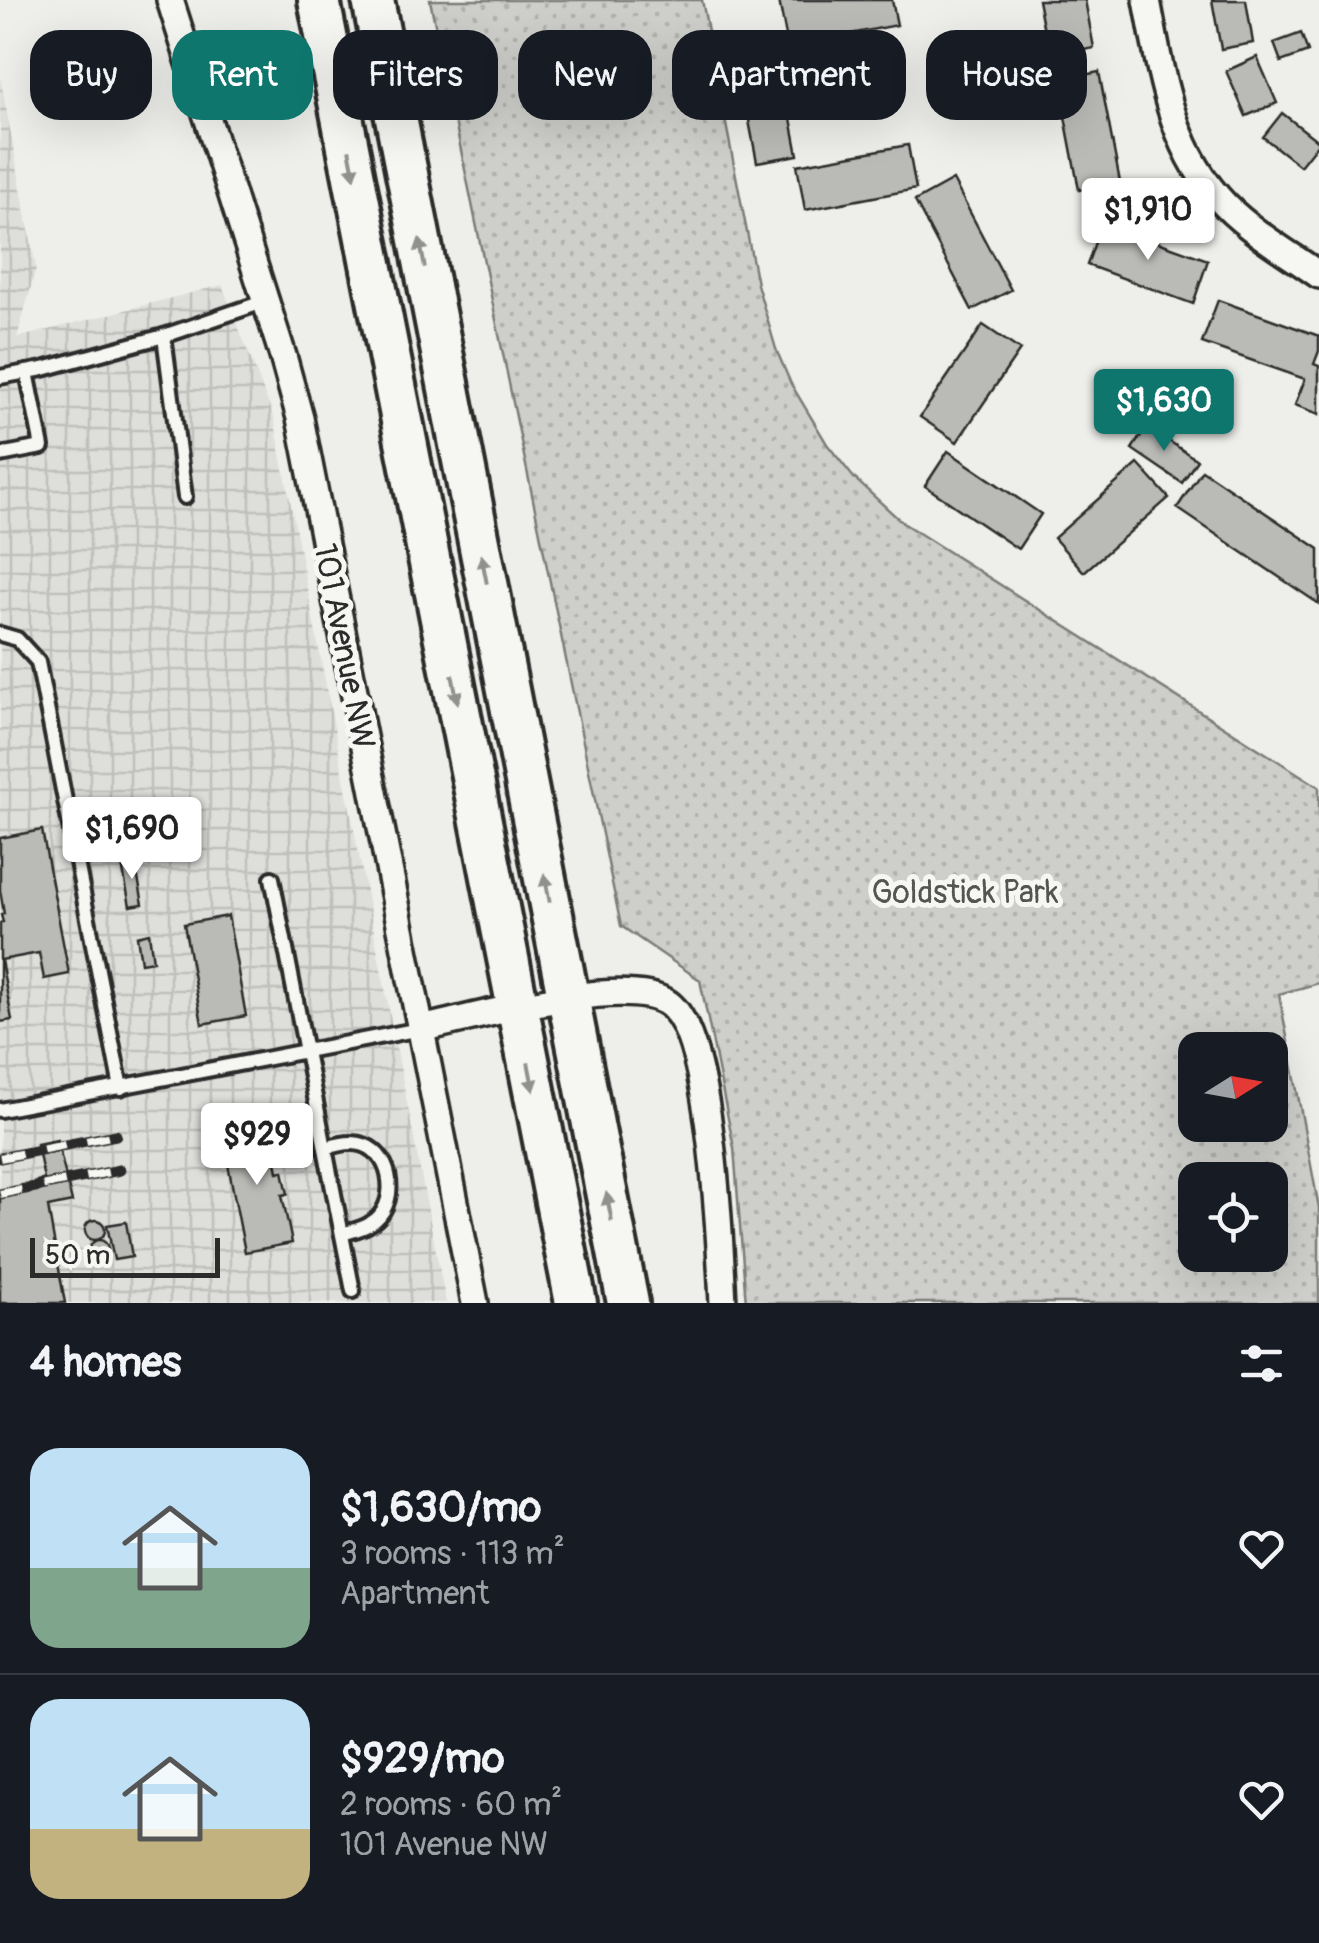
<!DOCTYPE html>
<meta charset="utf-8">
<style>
:root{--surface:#171b24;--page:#242831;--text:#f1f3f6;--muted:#9ea1a6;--line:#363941;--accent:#0f766e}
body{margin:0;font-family:Pangolin,sans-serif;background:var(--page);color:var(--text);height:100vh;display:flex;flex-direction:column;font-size:38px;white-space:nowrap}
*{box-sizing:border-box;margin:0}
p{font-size:32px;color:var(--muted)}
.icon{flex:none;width:55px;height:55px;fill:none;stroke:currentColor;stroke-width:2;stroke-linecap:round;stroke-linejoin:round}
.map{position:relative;height:1303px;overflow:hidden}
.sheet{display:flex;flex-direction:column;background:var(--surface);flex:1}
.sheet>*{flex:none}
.guide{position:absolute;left:30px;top:30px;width:1260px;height:90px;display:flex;gap:20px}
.needle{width:65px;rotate:79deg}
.fabs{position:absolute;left:1178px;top:1032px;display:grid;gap:20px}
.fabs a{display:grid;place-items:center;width:110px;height:110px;border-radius:20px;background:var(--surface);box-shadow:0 10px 40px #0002;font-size:50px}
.scale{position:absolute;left:30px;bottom:25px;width:190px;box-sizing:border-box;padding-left:10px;border:5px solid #2b2b2b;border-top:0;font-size:28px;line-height:35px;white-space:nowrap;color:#2b2b2b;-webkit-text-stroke:8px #f6f6f2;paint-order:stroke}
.price{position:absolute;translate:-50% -85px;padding:0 22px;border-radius:10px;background:#fff;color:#222;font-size:32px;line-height:65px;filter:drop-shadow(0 2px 5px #0008)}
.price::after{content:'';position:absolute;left:50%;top:60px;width:30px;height:22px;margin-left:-15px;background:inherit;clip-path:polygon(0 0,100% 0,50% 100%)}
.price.on{background:var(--accent);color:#fff}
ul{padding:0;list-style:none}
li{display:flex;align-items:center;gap:30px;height:250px;padding:0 30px}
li+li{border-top:2px solid var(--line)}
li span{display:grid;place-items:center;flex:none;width:280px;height:200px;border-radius:30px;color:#555}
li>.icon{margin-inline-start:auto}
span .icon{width:120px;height:120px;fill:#fffc;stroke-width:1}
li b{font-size:42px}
h2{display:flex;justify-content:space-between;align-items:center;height:120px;padding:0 30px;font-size:42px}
.pill{padding:0 35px;border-radius:30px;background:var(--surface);box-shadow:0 10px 40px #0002;font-size:35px;line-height:90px}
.pill.on{background:var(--accent);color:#fff}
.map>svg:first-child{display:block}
</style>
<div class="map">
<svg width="1319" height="1303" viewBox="0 0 1319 1303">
<defs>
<pattern id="industrial-grid" width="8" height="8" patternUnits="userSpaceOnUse" patternTransform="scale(2.5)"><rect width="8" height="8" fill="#dededb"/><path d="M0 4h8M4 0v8" fill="none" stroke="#bfbfbc"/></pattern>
<pattern id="park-dots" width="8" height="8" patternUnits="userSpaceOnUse" patternTransform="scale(2.5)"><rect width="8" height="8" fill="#cececa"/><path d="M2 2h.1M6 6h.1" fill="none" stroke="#b1b1ae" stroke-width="1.8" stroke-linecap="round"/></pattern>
</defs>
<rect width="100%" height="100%" fill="#eeeeea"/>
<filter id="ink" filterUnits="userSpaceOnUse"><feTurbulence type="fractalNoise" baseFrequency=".01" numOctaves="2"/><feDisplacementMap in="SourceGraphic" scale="20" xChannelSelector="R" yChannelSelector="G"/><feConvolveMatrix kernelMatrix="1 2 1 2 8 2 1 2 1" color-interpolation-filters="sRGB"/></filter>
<g filter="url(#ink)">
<polygon fill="url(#industrial-grid)" points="0,76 36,268 17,338 222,285 274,418 446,1303 0,1303"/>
<path fill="url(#park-dots)" stroke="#7c7c7a" stroke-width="2.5" fill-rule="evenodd" d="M430 0H702L757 284 776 349 791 384 827 444 854 478 903 523 1319 787V983L1279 994 1319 1208V1303H746L734 1148 700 980 621 926ZM1195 1050H1270V1125H1195ZM1195 1180H1270V1255H1195Z"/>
<g fill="#babab7" stroke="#2b2b2b" stroke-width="2.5">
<polygon points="786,0 892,0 897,25 788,46 779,1"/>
<polygon points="1038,0 1085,0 1094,48 1049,57"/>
<polygon points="1212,0 1246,0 1253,43 1221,49"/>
<polygon points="1301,33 1308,52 1281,62 1274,43"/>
<polygon points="777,45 798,155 757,162 736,53"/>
<polygon points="1257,57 1277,103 1246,116 1226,71"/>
<polygon points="1099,72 1120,182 1079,190 1058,80"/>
<polygon points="1282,113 1319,142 1300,166 1263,137"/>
<polygon points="908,145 916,189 805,210 797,165"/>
<polygon points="953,180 1011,290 972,310 915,201"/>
<polygon points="1102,222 1208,260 1193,304 1087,265"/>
<polygon points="1218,300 1319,336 1319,351 1314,364 1319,366 1319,414 1295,405 1305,379 1202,343"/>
<polygon points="983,325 1020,350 957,442 920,417"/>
<polygon points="1147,426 1197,460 1182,483 1132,449"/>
<polygon points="948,451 1041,514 1018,549 925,486"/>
<polygon points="1138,464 1169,498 1084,572 1054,538"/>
<polygon points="1202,470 1319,549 1319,604 1177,508"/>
<polygon points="42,830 69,974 44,979 39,953 1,960 12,1020 0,1022 0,923 3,922 1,915 4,914 0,890 0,838"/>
<polygon points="134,857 143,904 130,906 121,860"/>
<polygon points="228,916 246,1016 202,1024 184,924"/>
<polygon points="149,933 153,961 141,963 137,936"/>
<polygon points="269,1123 278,1172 283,1171 288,1194 282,1195 292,1243 245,1252 222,1133"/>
<polygon points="57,1140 72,1202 48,1207 65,1303 0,1303 0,1192 37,1185 37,1181 44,1179 37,1144"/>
<circle cx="95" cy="1230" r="10"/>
<polygon points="126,1222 132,1257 114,1260 107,1225"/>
<circle cx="99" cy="1249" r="9"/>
</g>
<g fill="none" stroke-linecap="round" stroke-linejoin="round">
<defs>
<g id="service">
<polyline points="0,377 43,369 164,336"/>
<polyline points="0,455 42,447 27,372"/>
<polyline points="185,497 164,336 266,301"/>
<polyline points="0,634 17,639 38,662 121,1088"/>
<polyline points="272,878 353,1291"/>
<polyline points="0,1110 420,1029"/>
<path d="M325 1148C337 1145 351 1140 364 1145 394 1156 399 1206 371 1223 363 1229 351 1231 342 1234"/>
</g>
<g id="minor">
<polyline points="170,0 283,356 300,418 475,1303"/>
<path d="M1147 0C1161 73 1171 151 1226 206 1253 233 1288 253 1319 275"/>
<path d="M420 1029C473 1018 621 975 666 1002 713 1029 720 1248 723 1303"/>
</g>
<g id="primary">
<polyline points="319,0 576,1303"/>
<polyline points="373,0 628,1303"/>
</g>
</defs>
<use href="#service" stroke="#2b2b2b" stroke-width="20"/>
<use href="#minor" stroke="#2b2b2b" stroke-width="32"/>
<use href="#primary" stroke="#2b2b2b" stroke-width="48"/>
<use href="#service" stroke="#f6f6f2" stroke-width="12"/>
<use href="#minor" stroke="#f6f6f2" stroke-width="25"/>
<use href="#primary" stroke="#f6f6f2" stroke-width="40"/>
<defs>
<g id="rail">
<polyline points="0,1158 116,1135"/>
<polyline points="0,1194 120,1170"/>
</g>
</defs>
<use href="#rail" stroke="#2b2b2b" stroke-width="11"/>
<use href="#rail" stroke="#f6f6f2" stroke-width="8" stroke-dasharray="22" stroke-linecap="butt"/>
</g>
<defs><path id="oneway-solid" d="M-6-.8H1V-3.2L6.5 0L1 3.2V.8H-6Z" transform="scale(2.5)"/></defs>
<g fill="#90908e">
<use href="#oneway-solid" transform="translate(352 164) rotate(79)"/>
<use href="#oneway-solid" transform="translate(422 253) rotate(-101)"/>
<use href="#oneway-solid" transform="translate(484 569) rotate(-101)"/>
<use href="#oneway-solid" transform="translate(455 689) rotate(79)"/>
<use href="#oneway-solid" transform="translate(547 888) rotate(-101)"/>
<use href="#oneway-solid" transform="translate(531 1077) rotate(79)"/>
<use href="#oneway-solid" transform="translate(609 1207) rotate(-101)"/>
</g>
</g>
<g text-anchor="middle" stroke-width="10" stroke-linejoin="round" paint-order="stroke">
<g font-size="32" fill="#2b2b2b" stroke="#f6f6f2">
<text transform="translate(345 646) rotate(79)" y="11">101 Avenue NW</text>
</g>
<g font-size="32" fill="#545453" stroke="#f6f6f2">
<text x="965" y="903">Goldstick Park</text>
</g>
</g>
</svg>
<div class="fabs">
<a><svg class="needle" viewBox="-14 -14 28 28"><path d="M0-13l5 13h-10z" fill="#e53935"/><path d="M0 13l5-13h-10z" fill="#9ea1a6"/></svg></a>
<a><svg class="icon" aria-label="locate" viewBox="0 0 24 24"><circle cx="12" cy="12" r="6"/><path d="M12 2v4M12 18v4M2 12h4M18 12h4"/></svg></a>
</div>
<div class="scale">50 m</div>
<b class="price" style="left:1148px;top:263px">$1,910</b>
<b class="price on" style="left:1164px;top:454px">$1,630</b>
<b class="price" style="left:132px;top:882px">$1,690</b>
<b class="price" style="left:257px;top:1188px">$929</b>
<div class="guide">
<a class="pill">Buy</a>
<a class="pill on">Rent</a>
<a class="pill">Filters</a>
<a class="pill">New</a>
<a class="pill">Apartment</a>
<a class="pill">House</a>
</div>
</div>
<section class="sheet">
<h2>4 homes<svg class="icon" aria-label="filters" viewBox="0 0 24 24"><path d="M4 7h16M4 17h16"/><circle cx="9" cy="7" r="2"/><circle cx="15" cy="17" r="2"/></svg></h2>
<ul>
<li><span style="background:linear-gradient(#bfe0f5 60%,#7fa58c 0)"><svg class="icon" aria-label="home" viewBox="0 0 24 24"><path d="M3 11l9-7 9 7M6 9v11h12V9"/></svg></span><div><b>$1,630/mo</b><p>3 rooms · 113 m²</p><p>Apartment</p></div><svg class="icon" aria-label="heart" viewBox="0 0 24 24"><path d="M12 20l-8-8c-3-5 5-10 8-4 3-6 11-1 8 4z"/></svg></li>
<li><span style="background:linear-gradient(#bfe0f5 65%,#c2b280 0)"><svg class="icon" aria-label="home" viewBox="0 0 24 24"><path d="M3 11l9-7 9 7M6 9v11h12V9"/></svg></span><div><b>$929/mo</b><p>2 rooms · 60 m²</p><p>101 Avenue NW</p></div><svg class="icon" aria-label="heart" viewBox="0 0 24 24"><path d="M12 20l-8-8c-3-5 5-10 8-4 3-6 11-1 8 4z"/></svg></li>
</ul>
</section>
